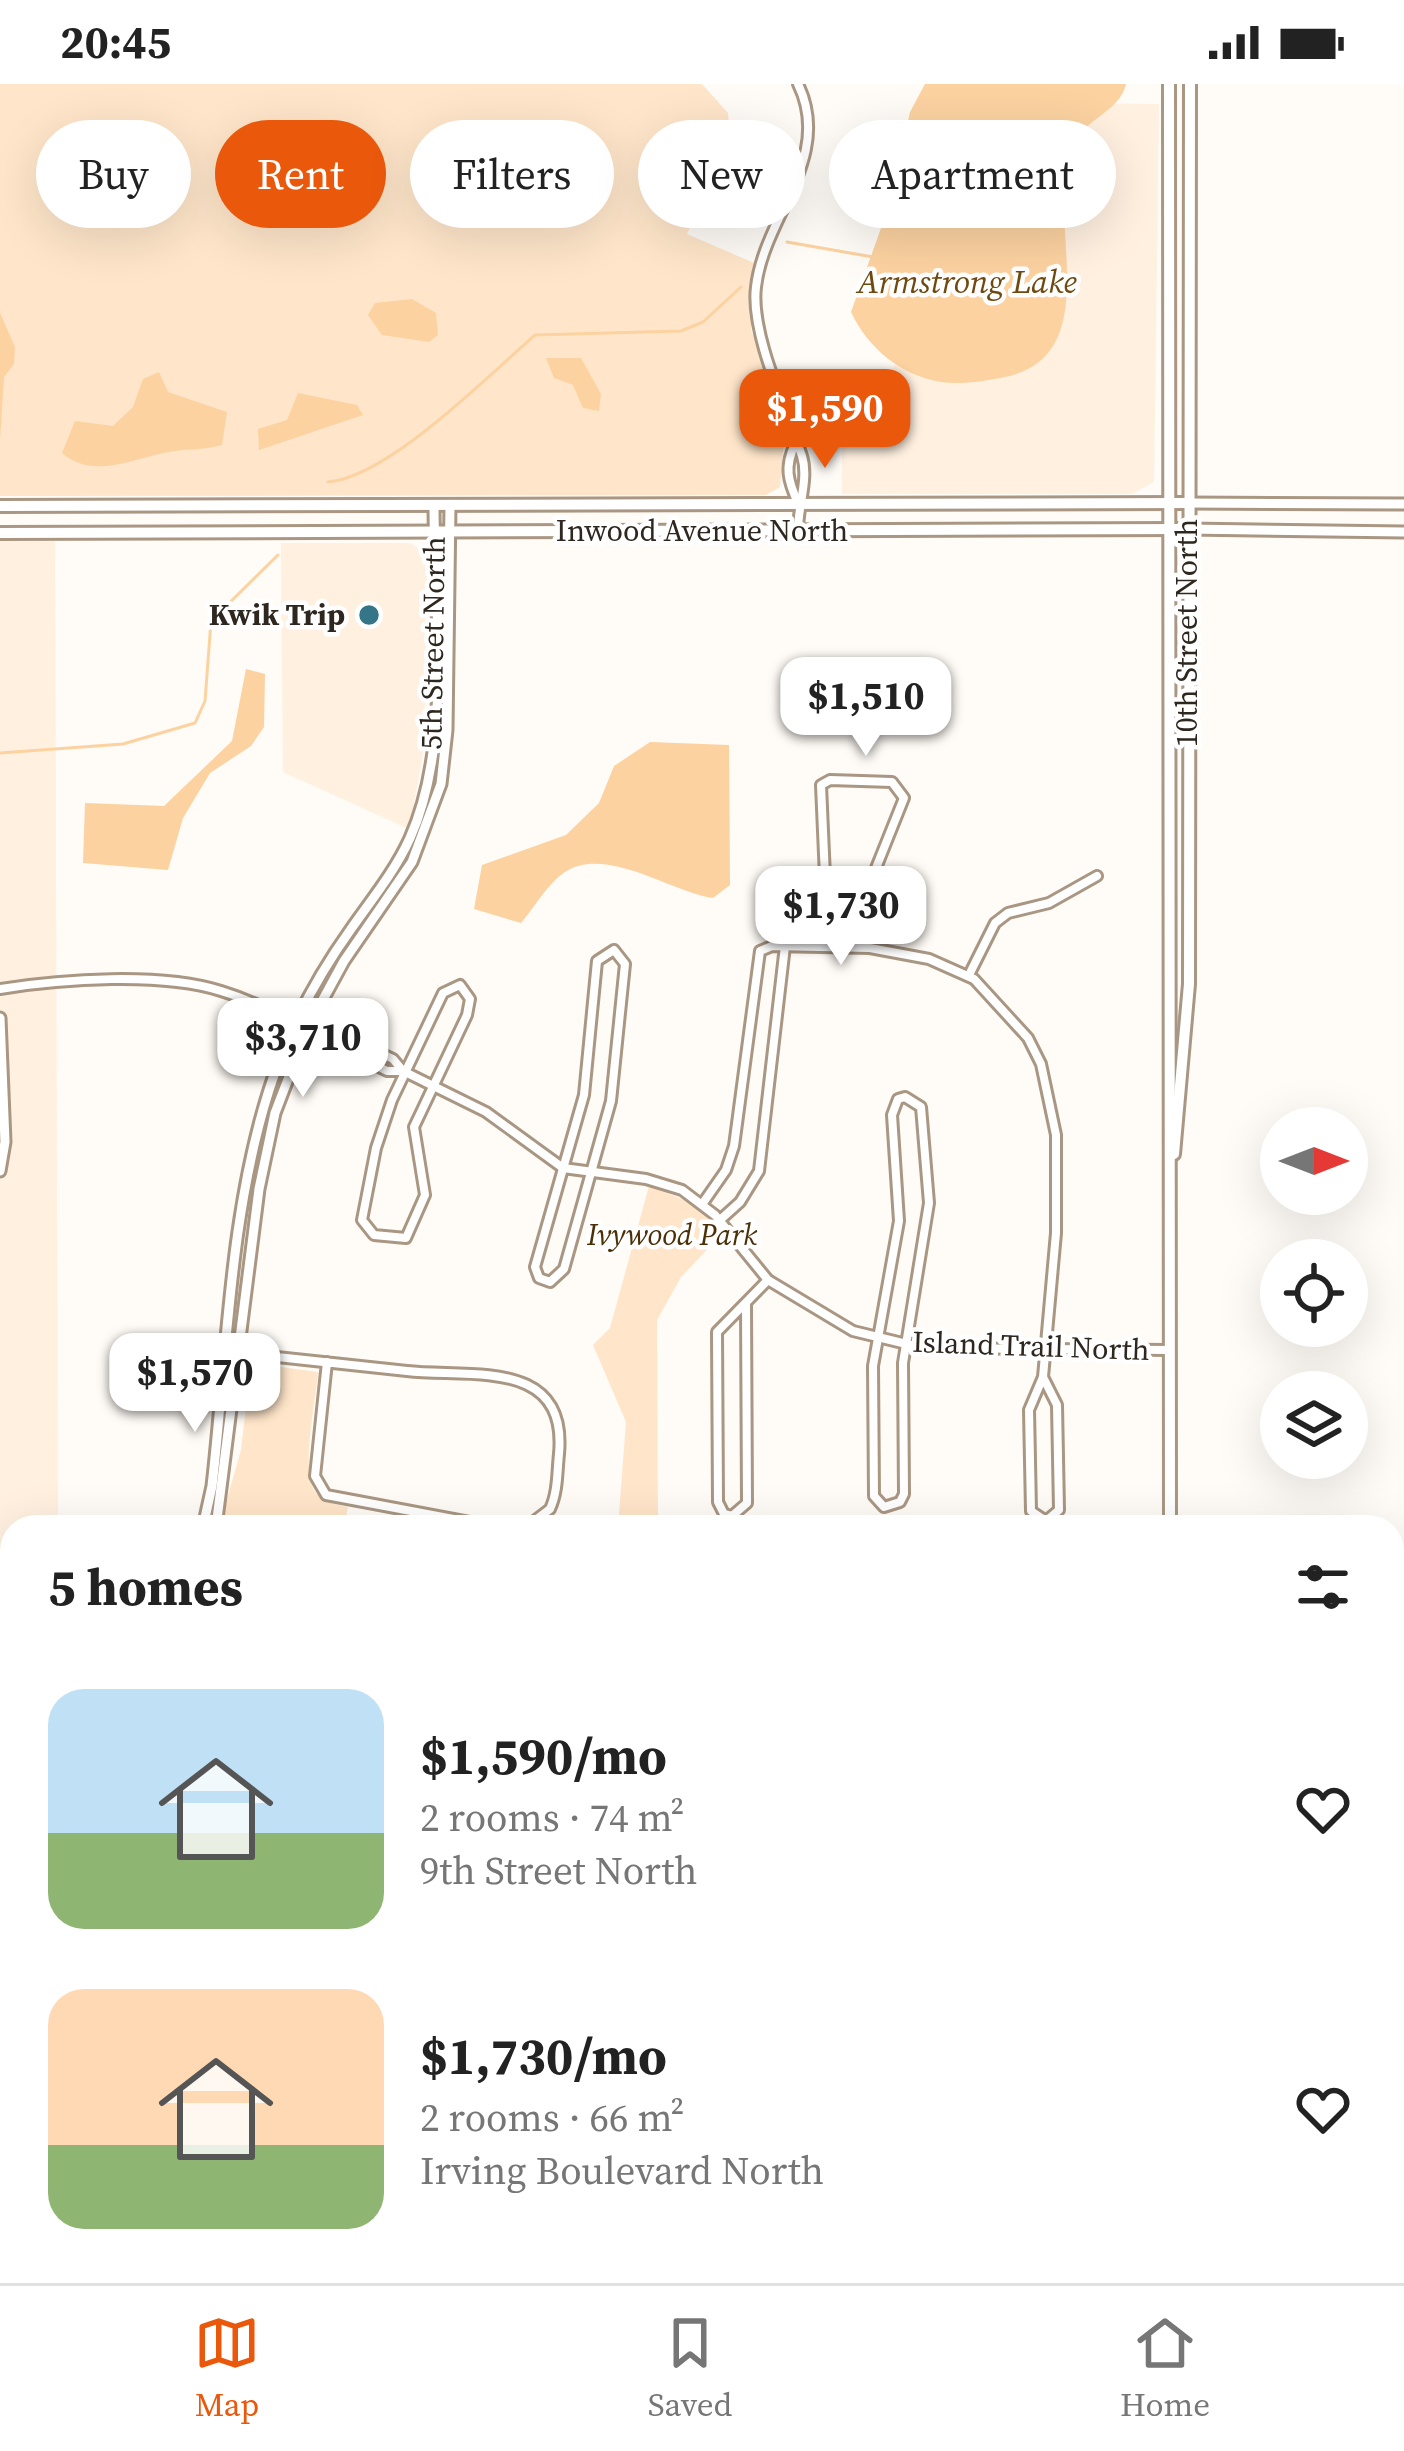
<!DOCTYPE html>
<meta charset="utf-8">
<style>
:root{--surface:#fff;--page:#f6f6f6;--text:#222;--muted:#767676;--line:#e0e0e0;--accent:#ea580c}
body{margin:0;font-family:"Source Serif 4",serif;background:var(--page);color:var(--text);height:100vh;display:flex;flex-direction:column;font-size:45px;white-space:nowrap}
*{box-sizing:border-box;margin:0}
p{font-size:39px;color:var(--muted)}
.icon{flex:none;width:66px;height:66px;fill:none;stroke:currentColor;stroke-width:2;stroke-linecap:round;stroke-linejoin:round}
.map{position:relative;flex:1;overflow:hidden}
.panel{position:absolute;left:0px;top:1431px;width:1404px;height:768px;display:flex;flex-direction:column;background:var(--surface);border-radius:36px 36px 0 0;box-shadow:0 12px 48px #0002}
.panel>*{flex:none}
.top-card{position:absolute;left:36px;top:36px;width:1332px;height:108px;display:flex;gap:24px}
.needle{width:78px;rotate:90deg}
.fabs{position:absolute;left:1260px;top:1023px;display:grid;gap:24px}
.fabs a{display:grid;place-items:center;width:108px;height:108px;border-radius:50%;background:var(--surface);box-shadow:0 12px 48px #0002;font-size:60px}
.price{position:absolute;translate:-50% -102px;padding:0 27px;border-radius:24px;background:#fff;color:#222;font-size:39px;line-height:78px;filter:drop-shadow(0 3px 6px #0008)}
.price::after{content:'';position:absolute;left:50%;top:72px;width:36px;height:27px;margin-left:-18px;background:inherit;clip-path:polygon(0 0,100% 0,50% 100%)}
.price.current{background:var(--accent);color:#fff}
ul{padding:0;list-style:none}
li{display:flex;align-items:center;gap:36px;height:300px;padding:0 48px}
li span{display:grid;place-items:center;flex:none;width:336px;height:240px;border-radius:36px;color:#555}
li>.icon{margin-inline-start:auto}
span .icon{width:144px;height:144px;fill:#fffc;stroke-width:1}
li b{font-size:51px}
h2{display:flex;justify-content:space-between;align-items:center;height:144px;padding:0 48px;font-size:51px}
.tag{padding:0 42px;border-radius:54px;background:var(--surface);box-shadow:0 12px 48px #0002;font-size:42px;line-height:108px}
.tag.current{background:var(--accent);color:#fff}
.status{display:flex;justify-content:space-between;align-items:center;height:84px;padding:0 60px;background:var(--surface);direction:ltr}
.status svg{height:33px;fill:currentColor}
.tabs{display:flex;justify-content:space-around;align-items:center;height:168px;border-top:3px solid var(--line);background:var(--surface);font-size:33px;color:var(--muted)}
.tabs a{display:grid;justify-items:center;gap:6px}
.tabs .current{color:var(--accent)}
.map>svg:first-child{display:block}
</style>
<div class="status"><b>20:45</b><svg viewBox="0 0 49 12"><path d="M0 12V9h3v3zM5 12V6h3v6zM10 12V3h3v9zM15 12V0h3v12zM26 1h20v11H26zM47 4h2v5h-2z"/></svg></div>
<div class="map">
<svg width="1404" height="2199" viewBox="0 0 1404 2199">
<rect width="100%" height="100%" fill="#fffbf6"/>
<g fill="#fff0e0">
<polygon points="1071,19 1159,20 1154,398 1132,410 842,410 842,360"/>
<polygon points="0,457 55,457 58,1443 12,1443 12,1549 0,1550"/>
<polygon points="281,459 410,459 427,471 425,659 409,745 283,688"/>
</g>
<g fill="#ffe6ca">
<polygon points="0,0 702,0 728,29 730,50 687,150 754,179 751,246 785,342 780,403 766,411 0,412"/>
<polygon points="649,1102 690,1118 723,1149 681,1193 657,1236 658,1443 618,1443 626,1338 593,1261 610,1244"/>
<path d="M251 1279 318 1288C316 1315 301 1384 314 1406 321 1418 335 1420 348 1423L344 1443H219L241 1366Z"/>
</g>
<g fill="#fcd2a1">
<path d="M925 0H1126C1120 29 1078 37 1069 68 1047 137 1107 272 1005 293 984 297 962 301 941 298 900 291 868 264 851 228L890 119 910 28Z"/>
<polygon points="152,54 176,74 179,85 161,105 112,112 112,83 136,59"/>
<polygon points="412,215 436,229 438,251 429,258 382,251 368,231 375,219"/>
<polygon points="0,229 15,263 14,280 4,293 0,356"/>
<polygon points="546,274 581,274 601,310 599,327 583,324 573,301 554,294"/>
<path d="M159 288 168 308 227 328 222 361C203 367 184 364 164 369 130 376 92 395 62 369L75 337 113 342 133 323 143 295Z"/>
<polygon points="298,309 357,321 363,331 259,366 258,345 287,336"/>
<polygon points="246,585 265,590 264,643 251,662 210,689 183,734 168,786 83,779 85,719 164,722 232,657"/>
<path d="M650 658 729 661 730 801 713 814C672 808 605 761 565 788 548 799 534 824 521 839L474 825 482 781 566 751 599 719 614 682Z"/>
</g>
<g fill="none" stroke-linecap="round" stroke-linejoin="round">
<g stroke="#fcd2a1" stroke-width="3">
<polyline points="787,158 873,173"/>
<path d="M328 398C388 393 486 294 535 251L681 247 703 238 741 203"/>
<polyline points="0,669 123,660 195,639 205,617 211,537 278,471"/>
</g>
<defs>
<g id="minor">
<path d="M798 0C834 74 764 132 756 203 750 249 787 327 802 372 809 394 798 422 798 446"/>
<path d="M795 360C784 383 788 397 798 419"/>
<polyline points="828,862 821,701 830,696 892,698 904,714 856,834 852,863"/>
<polygon points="614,866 625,880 611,1017 564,1185 550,1198 539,1194 535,1183 584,1011 597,877"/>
<polyline points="969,891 995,839 1008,829 1049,819 1097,792"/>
<polygon points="460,901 470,915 467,931 414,1043 425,1111 406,1154 374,1151 362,1136 376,1064 392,1016 443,909"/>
<path d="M0 905C62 895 161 888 221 907 279 925 332 960 387 987H403"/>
<polyline points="296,939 311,936 393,975 403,987 486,1028 563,1084 646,1095 682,1106 715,1131 768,1196 853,1247 923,1264 1169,1266"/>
<polygon points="905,1013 921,1023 929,1119 903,1279 904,1410 900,1418 884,1423 874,1412 873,1282 899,1137 892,1031 898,1015"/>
<polyline points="703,1119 726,1086 734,1062 760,867 772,862 870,864 929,875 974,895 1028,954 1041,980 1056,1051 1056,1149 1043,1293 1029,1326 1031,1427 1046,1437 1059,1426 1057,1321 1043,1293"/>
<polyline points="720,1136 740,1118 759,1087 785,862"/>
<polyline points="746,1221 747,1419 732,1432 724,1430 718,1418 717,1248 768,1196"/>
<path d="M213 1266 240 1269C296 1275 351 1281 407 1287 469 1294 568 1273 559 1370 557 1388 558 1408 550 1425L529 1441 496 1443 326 1411 315 1392 327 1278"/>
<polyline points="212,2187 214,2199"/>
<polyline points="1003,2199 1004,2187"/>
</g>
<g id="tertiary">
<polyline points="1187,419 1404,420"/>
<polyline points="1187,445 1404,448"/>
<polyline points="0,934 5,1058 0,1087"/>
<path d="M203 1443 212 1402C227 1271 229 1132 269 1006 287 949 316 894 351 845 372 815 395 787 410 754 453 658 434 524 434 421"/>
<polyline points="216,1443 259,1105 275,1029 308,943 344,877 412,778 441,700 447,646 450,421"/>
<polyline points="0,1555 12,1554"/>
<polyline points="0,1568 12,1567"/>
</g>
<g id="secondary">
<polyline points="1169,0 1170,1443"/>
<polyline points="0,422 1187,419"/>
<polyline points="0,449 1187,445"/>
<polyline points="1174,1070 1189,900 1190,0"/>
<polyline points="1174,2187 1174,2199"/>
</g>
</defs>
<use href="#minor" stroke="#a99783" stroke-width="14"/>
<use href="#tertiary" stroke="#a99783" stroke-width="15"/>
<use href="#secondary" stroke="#a99783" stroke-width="16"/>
<use href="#minor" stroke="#fff" stroke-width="8"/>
<use href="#tertiary" stroke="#fff" stroke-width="9"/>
<use href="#secondary" stroke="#fff" stroke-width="10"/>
</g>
<circle fill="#347588" stroke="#fff" stroke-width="4.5" cx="369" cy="531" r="12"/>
<g text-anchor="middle" stroke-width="9" stroke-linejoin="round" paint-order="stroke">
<g font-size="30" fill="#2e271f" stroke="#fff">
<text x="702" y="457">Inwood Avenue North</text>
<text transform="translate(1187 549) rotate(-90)" y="10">10th Street North</text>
<text transform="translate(433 559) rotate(-89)" y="10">5th Street North</text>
<text transform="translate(1031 1262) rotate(2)" y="10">Island Trail North</text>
</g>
<g font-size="30" font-weight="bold" fill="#2e271f" stroke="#fff" text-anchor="end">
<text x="345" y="541">Kwik Trip</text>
</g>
<g font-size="30" font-style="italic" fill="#4a2f07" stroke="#fff">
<text x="672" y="1161">Ivywood Park</text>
</g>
<g font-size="33" font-style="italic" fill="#70490f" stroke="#fff">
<text x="967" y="209">Armstrong Lake</text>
</g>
</g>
</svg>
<div class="fabs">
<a><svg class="needle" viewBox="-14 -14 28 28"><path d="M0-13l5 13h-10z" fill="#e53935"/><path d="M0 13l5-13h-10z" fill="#767676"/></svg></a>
<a><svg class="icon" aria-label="locate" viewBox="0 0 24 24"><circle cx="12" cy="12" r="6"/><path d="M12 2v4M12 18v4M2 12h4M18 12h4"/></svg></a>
<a><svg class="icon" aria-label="layers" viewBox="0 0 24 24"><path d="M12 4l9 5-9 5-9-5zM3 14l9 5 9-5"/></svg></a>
</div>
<b class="price current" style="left:825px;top:387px">$1,590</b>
<b class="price" style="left:866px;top:675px">$1,510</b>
<b class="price" style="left:841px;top:884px">$1,730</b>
<b class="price" style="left:303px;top:1016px">$3,710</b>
<b class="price" style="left:195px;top:1351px">$1,570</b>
<div class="top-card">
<a class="tag">Buy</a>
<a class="tag current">Rent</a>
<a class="tag">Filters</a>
<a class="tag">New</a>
<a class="tag">Apartment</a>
</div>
<section class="panel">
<h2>5 homes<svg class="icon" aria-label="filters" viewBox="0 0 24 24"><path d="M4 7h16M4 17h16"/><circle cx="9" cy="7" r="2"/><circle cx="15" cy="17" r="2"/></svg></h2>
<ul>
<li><span style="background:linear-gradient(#bfe0f5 60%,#8fb573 0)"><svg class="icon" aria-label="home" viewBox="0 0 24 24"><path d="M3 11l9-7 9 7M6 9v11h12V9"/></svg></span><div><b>$1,590/mo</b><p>2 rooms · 74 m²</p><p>9th Street North</p></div><svg class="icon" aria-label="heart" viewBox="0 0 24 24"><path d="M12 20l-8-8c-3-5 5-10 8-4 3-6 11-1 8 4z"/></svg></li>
<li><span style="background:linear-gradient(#ffd9b3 65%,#8fb573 0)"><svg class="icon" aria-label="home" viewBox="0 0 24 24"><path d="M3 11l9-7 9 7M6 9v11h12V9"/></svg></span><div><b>$1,730/mo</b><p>2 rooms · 66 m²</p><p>Irving Boulevard North</p></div><svg class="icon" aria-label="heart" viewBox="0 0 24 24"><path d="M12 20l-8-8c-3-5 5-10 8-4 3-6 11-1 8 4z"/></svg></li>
</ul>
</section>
</div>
<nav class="tabs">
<a class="current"><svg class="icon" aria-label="map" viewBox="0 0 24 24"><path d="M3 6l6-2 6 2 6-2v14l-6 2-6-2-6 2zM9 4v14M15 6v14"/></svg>Map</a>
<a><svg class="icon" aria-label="saved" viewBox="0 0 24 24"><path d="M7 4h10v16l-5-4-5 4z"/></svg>Saved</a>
<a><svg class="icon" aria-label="home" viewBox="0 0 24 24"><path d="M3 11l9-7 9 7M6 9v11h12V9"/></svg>Home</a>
</nav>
